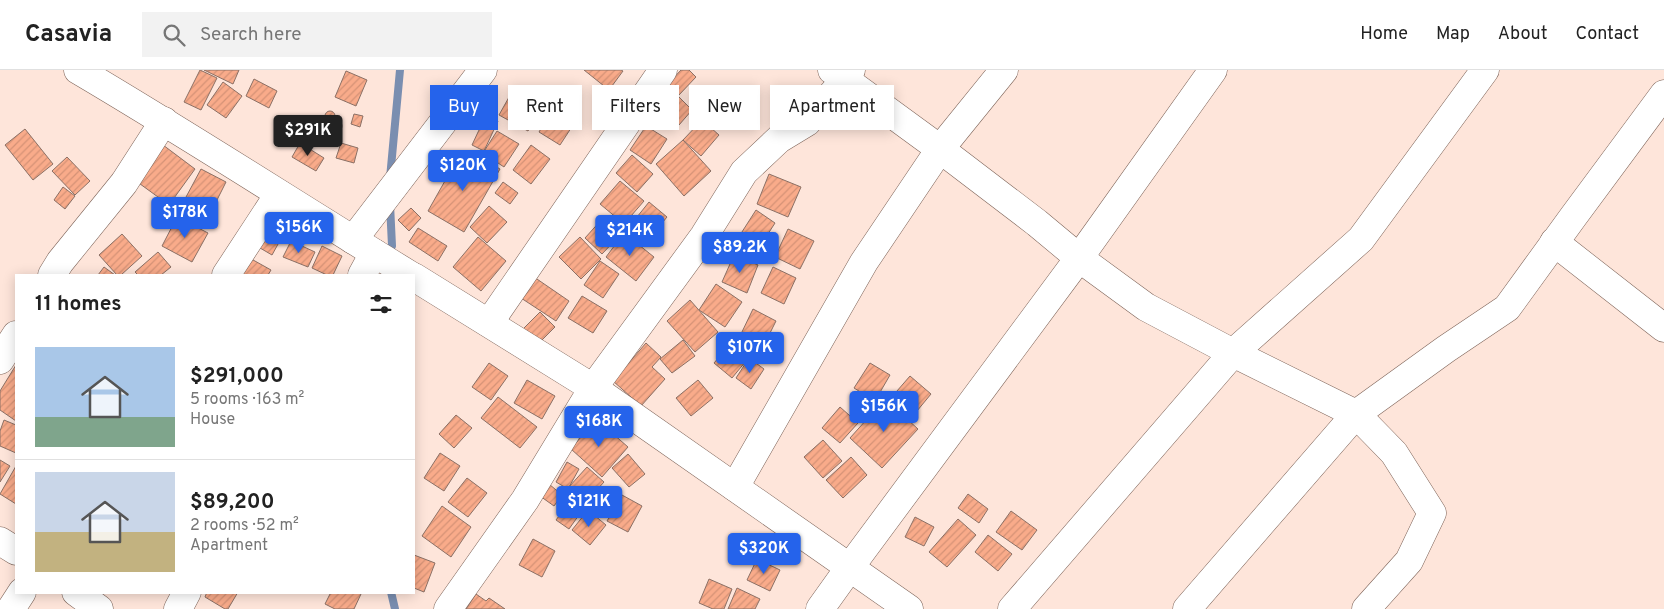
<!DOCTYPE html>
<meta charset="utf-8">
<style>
:root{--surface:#fff;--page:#f2f2f2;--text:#222;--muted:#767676;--line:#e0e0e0;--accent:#2563eb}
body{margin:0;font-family:Overpass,sans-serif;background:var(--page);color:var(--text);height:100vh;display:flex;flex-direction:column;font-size:19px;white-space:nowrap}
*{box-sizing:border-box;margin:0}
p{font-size:16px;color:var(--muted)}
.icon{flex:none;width:28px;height:28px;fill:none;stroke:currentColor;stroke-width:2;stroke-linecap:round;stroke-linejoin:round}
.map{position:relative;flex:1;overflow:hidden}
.panel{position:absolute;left:15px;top:204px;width:400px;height:320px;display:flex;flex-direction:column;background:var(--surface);border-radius:0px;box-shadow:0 2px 12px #0003}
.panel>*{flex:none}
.hud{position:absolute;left:430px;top:15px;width:475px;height:45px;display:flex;gap:10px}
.price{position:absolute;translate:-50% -42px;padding:0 11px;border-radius:5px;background:var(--accent);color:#fff;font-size:16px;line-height:32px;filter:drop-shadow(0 1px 2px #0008)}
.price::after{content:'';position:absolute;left:50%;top:30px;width:15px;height:11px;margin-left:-8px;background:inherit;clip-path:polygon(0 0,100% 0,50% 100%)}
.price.active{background:#222;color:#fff}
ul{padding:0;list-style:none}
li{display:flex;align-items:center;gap:15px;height:125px;padding:0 20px}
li+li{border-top:1px solid var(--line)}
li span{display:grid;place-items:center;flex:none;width:140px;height:100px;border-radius:0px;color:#555}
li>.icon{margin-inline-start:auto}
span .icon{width:60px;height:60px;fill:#fffc;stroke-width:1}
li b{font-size:21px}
h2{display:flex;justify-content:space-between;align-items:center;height:60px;padding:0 20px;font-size:21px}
.pill{padding:0 18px;border-radius:0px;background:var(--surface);box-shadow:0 2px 12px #0003;font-size:18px;line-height:45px}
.pill.active{background:var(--accent);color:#fff}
header{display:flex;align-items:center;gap:30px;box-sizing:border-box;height:70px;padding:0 25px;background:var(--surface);border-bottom:1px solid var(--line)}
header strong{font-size:24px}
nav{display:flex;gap:28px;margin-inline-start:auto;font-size:18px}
.search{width:350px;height:45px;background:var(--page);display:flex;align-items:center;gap:12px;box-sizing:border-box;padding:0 18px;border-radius:0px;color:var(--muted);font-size:19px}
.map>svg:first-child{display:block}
</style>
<header>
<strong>Casavia</strong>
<div class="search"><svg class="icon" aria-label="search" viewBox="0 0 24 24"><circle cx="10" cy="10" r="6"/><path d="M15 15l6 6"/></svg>Search here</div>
<nav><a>Home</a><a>Map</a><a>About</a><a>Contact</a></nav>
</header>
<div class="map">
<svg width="1664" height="539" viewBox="0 0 1664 539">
<defs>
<pattern id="building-hatch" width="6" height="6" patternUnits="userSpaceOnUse" patternTransform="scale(1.25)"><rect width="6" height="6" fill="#f9ab8a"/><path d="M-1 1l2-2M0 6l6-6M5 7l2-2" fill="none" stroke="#d59276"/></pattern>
</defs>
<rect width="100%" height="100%" fill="#fee5da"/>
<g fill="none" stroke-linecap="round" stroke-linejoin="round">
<g stroke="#7a8eb0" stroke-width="8">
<polyline points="390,108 400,0"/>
<polyline points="387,186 392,176 390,134"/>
<polyline points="391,522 395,539"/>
</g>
</g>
<g fill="url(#building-hatch)" stroke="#8b7065">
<polygon points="200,0 217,8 201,40 184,32"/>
<polygon points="204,0 239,0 233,14"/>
<polygon points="584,0 621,0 623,1 609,20"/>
<polygon points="681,0 689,0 696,7 678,26 692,40 679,55 653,30"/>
<polygon points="346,1 367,10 356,36 335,27"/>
<polygon points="254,9 277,21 269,38 246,26"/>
<polygon points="223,12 242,26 226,48 207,35"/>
<polygon points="513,20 542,37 528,61 499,45"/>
<polygon points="555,35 577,49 560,75 539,62"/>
<circle cx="330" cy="46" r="5"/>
<polygon points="354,44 363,46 360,57 351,54"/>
<polygon points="486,45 498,51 484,81 472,75"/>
<polygon points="702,50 719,65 701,86 683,70"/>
<circle cx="337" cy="56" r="5"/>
<polygon points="646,56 667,69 651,94 630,80"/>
<polygon points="25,59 53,94 33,110 5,75"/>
<polygon points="497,61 519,74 504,97 483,83"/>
<polygon points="683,70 711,101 684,126 656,94"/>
<polygon points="300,73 324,88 316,101 292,87"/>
<polygon points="341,73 358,78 354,93 336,88"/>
<polygon points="163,75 195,99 169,135 136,111"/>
<polygon points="531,75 550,89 531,114 513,100"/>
<polygon points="632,85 653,104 637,122 616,103"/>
<polygon points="459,86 480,98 485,90 500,99 464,162 428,141"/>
<polygon points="67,87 90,111 75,125 52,101"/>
<polygon points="201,99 226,112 204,156 178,142"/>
<polygon points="769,104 801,117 788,147 757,134"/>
<polygon points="620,111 644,131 624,154 600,134"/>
<polygon points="503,112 518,123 510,134 495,123"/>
<polygon points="63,117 75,126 65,139 54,130"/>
<polygon points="649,132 667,147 647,171 629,157"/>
<polygon points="489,136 507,152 487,173 470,157"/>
<polygon points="411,138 421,148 409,161 398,150"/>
<polygon points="258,140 288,156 272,185 243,168"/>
<polygon points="756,140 775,153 759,178 740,165"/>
<polygon points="177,147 208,163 192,192 162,176"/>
<polygon points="603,148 620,165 602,184 585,168"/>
<polygon points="418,158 447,176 438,191 409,172"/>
<polygon points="788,159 814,171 800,199 775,187"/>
<polygon points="624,163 654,187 636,211 606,187"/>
<polygon points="122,164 142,186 121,205 117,205 99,185"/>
<polygon points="478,167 506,191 481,221 453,197"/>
<polygon points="580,167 601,189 581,209 559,187"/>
<polygon points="291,171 315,182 308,197 283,187"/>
<polygon points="322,176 342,186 333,205 327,205 312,198"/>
<polygon points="237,181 271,200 268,205 224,205"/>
<polygon points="158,182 171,197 161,205 138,205 135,202"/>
<polygon points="734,185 758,195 747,223 722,212"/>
<polygon points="600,191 619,204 603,228 584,215"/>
<polygon points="104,197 115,205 98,205"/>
<polygon points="773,197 796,208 784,234 761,223"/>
<polygon points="534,207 569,231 556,251 521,228"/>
<polygon points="716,214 742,232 725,257 699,240"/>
<polygon points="582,226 607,241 593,263 568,248"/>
<polygon points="690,230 718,262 695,282 667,251"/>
<polygon points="753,239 776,251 763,277 740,266"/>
<polygon points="540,242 555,257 538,274 523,259"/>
<polygon points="683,270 695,286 672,303 660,289"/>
<polygon points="734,270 751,285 732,308 714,293"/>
<polygon points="646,273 661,287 652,297 665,309 641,336 613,311"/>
<polygon points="749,288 764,299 751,319 736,308"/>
<polygon points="489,293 508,306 491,330 472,317"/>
<polygon points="870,293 890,305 875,331 854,318"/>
<polygon points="16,295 16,351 0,340 0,321"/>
<polygon points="910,306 931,324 912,347 890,329"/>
<polygon points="527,310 555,326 542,349 514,333"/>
<polygon points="698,310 713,328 691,346 676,328"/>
<polygon points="498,327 537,357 520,378 481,348"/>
<polygon points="885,329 918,359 882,398 850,368"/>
<polygon points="840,337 858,353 840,373 822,358"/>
<polygon points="456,345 472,358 454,378 439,364"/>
<polygon points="596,349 628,377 602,407 571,379"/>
<polygon points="4,350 16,355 16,383 0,376 0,361"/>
<polygon points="823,370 842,391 823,408 804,387"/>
<polygon points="440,383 460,396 444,421 424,408"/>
<polygon points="628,384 645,404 629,417 612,398"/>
<polygon points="851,387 867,405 843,428 826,410"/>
<polygon points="0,390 10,396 0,412"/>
<polygon points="567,392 579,399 568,419 556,412"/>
<polygon points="16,396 16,434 0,424"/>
<polygon points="587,397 604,412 585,433 568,418"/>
<polygon points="467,408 487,423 468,447 448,432"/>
<polygon points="549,414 562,425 554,436 540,426"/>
<polygon points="968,424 988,439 979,453 958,438"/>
<polygon points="622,425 642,436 628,462 607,451"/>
<polygon points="573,427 586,435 569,459 556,450"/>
<polygon points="442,436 471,457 451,487 422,466"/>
<polygon points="588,440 606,455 590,475 572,460"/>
<polygon points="1011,441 1037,460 1022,480 996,462"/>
<polygon points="915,447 934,457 924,476 905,467"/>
<polygon points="958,449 976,465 947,497 929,482"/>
<polygon points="988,465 1012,484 998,501 975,482"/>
<polygon points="533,469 555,481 542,507 519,495"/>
<polygon points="414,485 435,493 424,522 414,518"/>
<polygon points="757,489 780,500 770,521 747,510"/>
<polygon points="709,509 732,519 724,539 713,539 699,533"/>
<polygon points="737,518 760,529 755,539 728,539"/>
<polygon points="207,522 238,522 228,539 225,539 205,527"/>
<polygon points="331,522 358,522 361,524 354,539 335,539 325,534"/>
<polygon points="476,524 486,531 489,528 505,539 466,539"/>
</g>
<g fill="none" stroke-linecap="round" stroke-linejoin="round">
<defs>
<g id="minor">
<path d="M78 0C190 66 299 137 410 205"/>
<polyline points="832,0 940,79 1037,153 1079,188 1146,237 1233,283 1356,344 1394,383 1432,443 1409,491 1366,539"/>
<polyline points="353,170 483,0"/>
<polyline points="1554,172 1664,258"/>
<polyline points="52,205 60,192 124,113 164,51"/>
<polyline points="226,205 279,124"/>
<polyline points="362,205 374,183"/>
<polyline points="414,207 593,318 909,539"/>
<polyline points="489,253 663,0"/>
<polyline points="0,290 16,265"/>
<polyline points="735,417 864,192 940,79 1004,0"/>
<polyline points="0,471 16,481"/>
<polyline points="76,522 99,539"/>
<polyline points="11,539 22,522"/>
<polyline points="178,539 187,522"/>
<polyline points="448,539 525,430 593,318 704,166 744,102 779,69 807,52 846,9 851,0"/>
<polyline points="820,539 850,497 1079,188 1213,0"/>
<polyline points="1012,539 1233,283 1361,169 1485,0"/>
<polyline points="1187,539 1356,344 1446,279 1507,238 1573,147 1664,24"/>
</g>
</defs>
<use href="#minor" stroke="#7d6358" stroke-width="29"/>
<use href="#minor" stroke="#fff" stroke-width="28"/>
</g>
</svg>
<b class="price active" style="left:308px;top:87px">$291K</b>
<b class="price" style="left:463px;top:122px">$120K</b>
<b class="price" style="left:185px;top:169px">$178K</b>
<b class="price" style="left:299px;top:184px">$156K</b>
<b class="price" style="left:630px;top:187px">$214K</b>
<b class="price" style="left:740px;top:204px">$89.2K</b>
<b class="price" style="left:750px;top:304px">$107K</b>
<b class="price" style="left:884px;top:363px">$156K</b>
<b class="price" style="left:599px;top:378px">$168K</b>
<b class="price" style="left:589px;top:458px">$121K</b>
<b class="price" style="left:764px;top:505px">$320K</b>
<div class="hud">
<a class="pill active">Buy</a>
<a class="pill">Rent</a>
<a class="pill">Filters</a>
<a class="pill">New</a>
<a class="pill">Apartment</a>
</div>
<section class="panel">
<h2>11 homes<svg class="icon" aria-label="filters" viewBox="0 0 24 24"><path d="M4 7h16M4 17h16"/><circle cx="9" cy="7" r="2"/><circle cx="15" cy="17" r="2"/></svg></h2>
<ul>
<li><span style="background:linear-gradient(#a9c7e8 70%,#7fa58c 0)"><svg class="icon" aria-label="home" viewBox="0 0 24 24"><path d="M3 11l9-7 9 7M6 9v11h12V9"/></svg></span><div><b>$291,000</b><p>5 rooms · 163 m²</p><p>House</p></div></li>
<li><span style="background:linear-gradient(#c9d6e8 60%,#c2b280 0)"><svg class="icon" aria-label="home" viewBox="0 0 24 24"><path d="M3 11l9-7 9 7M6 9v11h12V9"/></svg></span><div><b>$89,200</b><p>2 rooms · 52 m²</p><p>Apartment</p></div></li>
</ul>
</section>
</div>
